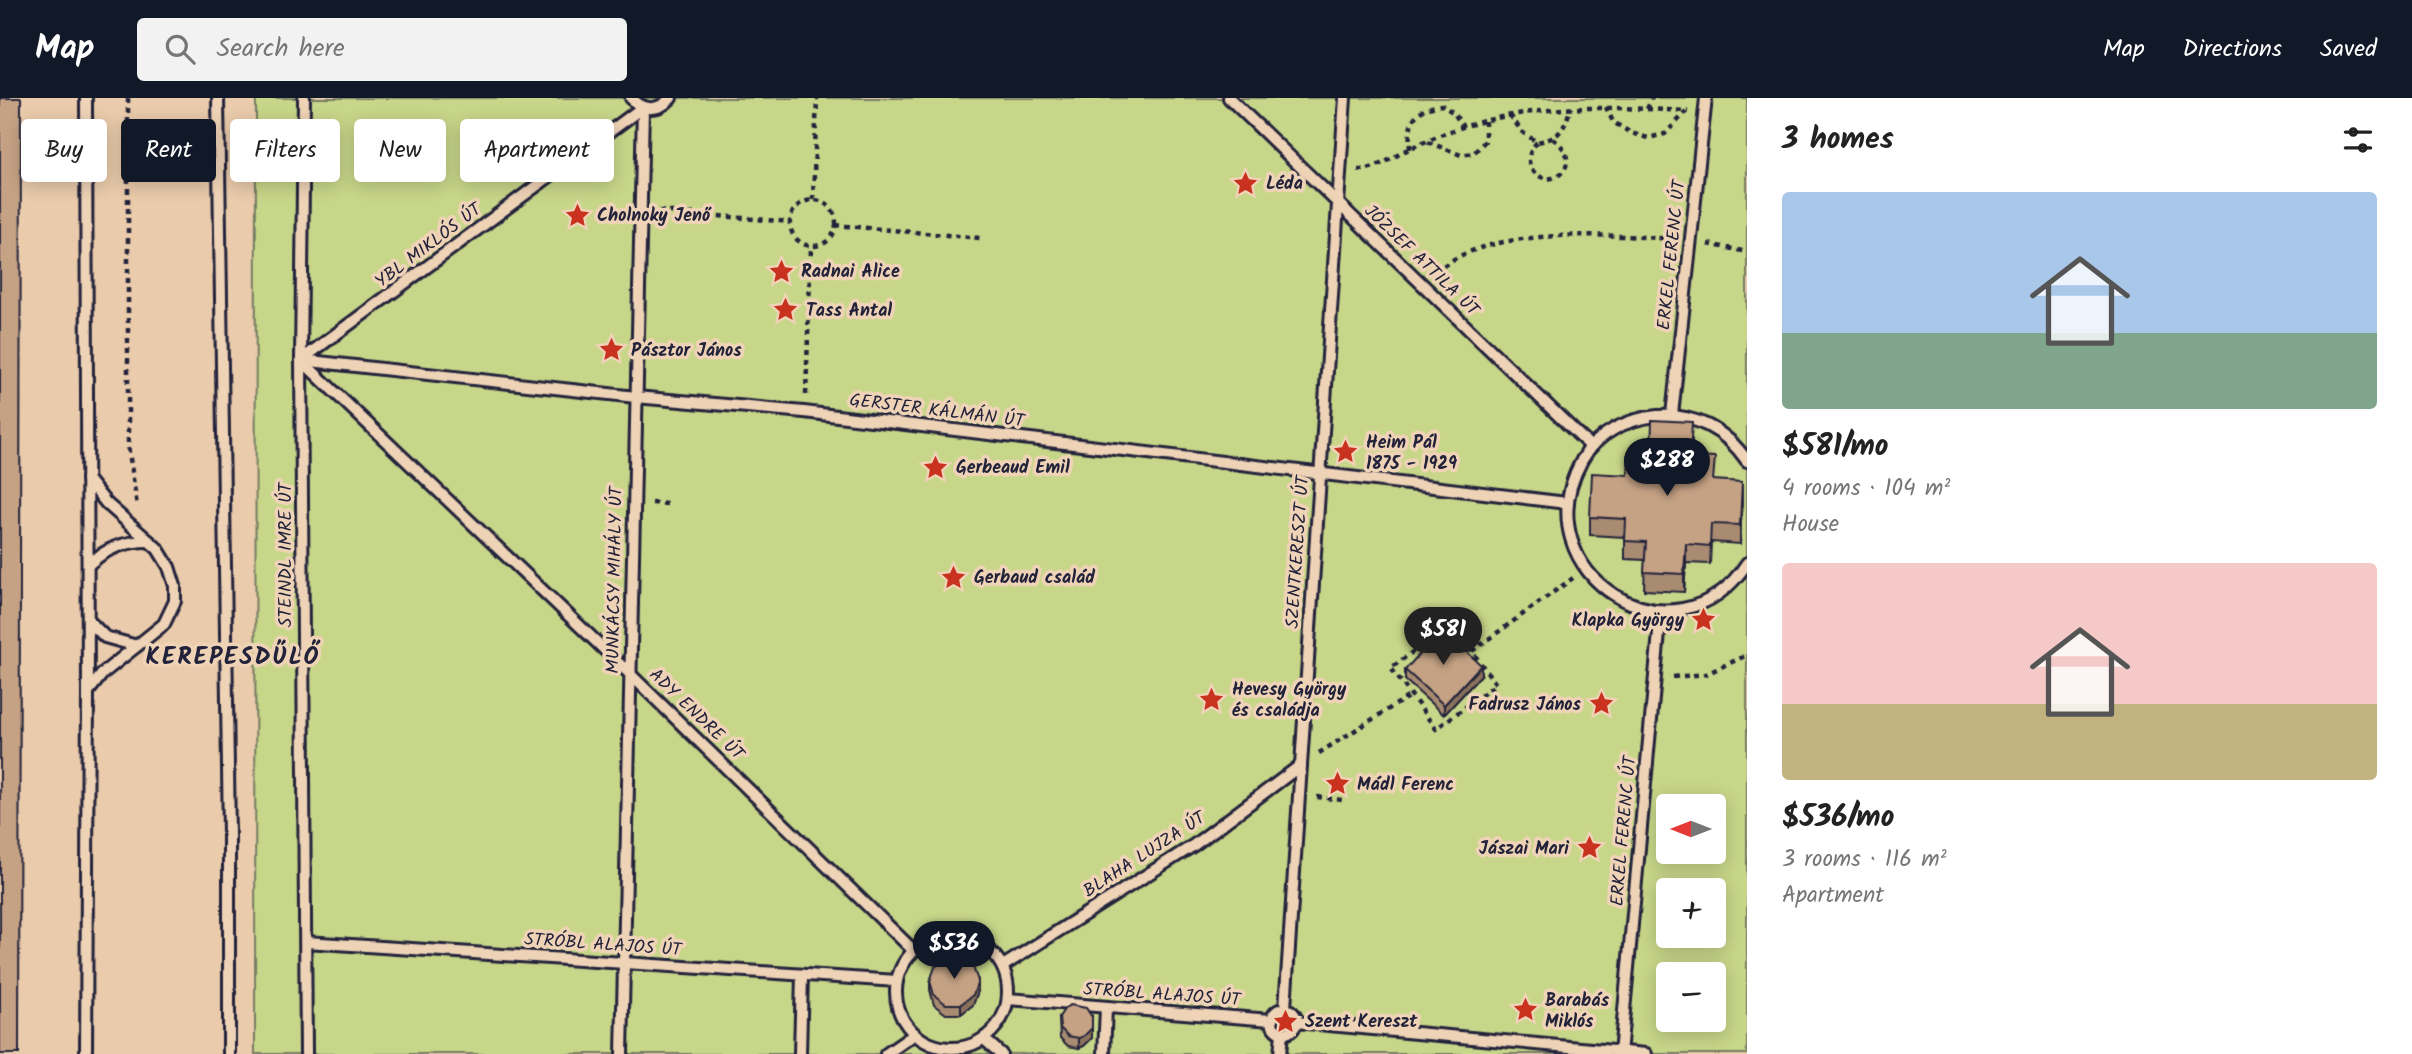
<!DOCTYPE html>
<meta charset="utf-8">
<style>
:root{--surface:#fff;--page:#f2f2f2;--text:#222;--muted:#767676;--accent:#111827}
body{margin:0;font-family:Kalam,sans-serif;background:var(--page);color:var(--text);height:100vh;display:flex;flex-direction:column;font-size:26px;white-space:nowrap}
*{box-sizing:border-box;margin:0}
p{font-size:23px;color:var(--muted)}
.icon{flex:none;width:38px;height:38px;fill:none;stroke:currentColor;stroke-width:2;stroke-linecap:round;stroke-linejoin:round}
.map{position:relative;flex:1;overflow:hidden}
.sheet{display:flex;flex-direction:column;background:var(--surface);width:665px}
.sheet>*{flex:none}
.hud{position:absolute;left:21px;top:21px;width:665px;height:63px;display:flex;gap:14px}
.needle{width:46px;rotate:270deg}
.controls{position:absolute;left:1656px;top:696px;display:grid;gap:14px}
.controls a{display:grid;place-items:center;width:70px;height:70px;border-radius:7px;background:var(--surface);box-shadow:0 4px 18px #0003;font-size:35px}
.price{position:absolute;translate:-50% -60px;padding:0 16px;border-radius:24px;background:var(--accent);color:#fff;font-size:23px;line-height:46px;filter:drop-shadow(0 2px 4px #0008)}
.price::after{content:'';position:absolute;left:50%;top:42px;width:21px;height:16px;margin-left:-10px;background:inherit;clip-path:polygon(0 0,100% 0,50% 100%)}
.price.on{background:#222;color:#fff}
ul{padding:0;list-style:none}
li{display:grid;align-content:center;gap:14px;height:371px;padding:0 35px}
li span{display:grid;place-items:center;height:217px;border-radius:7px;color:#555}
li>.icon{margin-inline-start:auto}
span .icon{width:126px;height:126px;fill:#fffc;stroke-width:1}
li b{font-size:30px}
h2{display:flex;justify-content:space-between;align-items:center;height:84px;padding:0 35px;font-size:30px}
.tag{padding:0 24px;border-radius:7px;background:var(--surface);box-shadow:0 4px 18px #0003;font-size:24px;line-height:63px}
.tag.on{background:var(--accent);color:#fff}
header{display:flex;align-items:center;gap:42px;box-sizing:border-box;height:98px;padding:0 35px;background:var(--accent);color:#fff}
header strong{font-size:33px}
nav{display:flex;gap:38px;margin-inline-start:auto;font-size:24px}
.search{width:490px;height:63px;background:var(--page);display:flex;align-items:center;gap:18px;box-sizing:border-box;padding:0 24px;border-radius:7px;color:var(--muted);font-size:26px}
main{display:flex;flex:1;min-height:0}
.map>svg:first-child{display:block}
</style>
<header>
<strong>Map</strong>
<div class="search"><svg class="icon" aria-label="search" viewBox="0 0 24 24"><circle cx="10" cy="10" r="6"/><path d="M15 15l6 6"/></svg>Search here</div>
<nav><a>Map</a><a>Directions</a><a>Saved</a></nav>
</header>
<main>
<div class="map">
<svg width="1747" height="956" viewBox="0 0 1747 956">
<rect width="100%" height="100%" fill="#eacbab"/>
<filter id="ink" filterUnits="userSpaceOnUse"><feTurbulence type="fractalNoise" baseFrequency=".0143" numOctaves="2"/><feDisplacementMap in="SourceGraphic" scale="14" xChannelSelector="R" yChannelSelector="G"/><feConvolveMatrix kernelMatrix="1 2 1 2 8 2 1 2 1" color-interpolation-filters="sRGB"/></filter>
<g filter="url(#ink)">
<path fill="#c8d689" stroke="#757c62" stroke-width="2" fill-rule="evenodd" d="M256 0H1747V956H255ZM1668 709H1713V754H1668ZM1668 793H1713V838H1668ZM1668 877H1713V922H1668Z"/>
<g fill="none" stroke-linecap="round" stroke-linejoin="round">
<defs>
<g id="service">
<polyline points="218,0 229,737 229,956"/>
<polyline points="304,0 301,262 306,956"/>
<path d="M631 0C644 14 659 13 671 0"/>
<polyline points="1229,0 1590,348"/>
<polyline points="301,262 636,299 804,314 1567,405"/>
<polyline points="301,262 630,576 914,853"/>
<polyline points="301,262 643,9"/>
<polyline points="1672,317 1706,0"/>
<path d="M1747 363C1726 332 1694 315 1657 318 1627 321 1597 335 1582 362 1519 476 1677 574 1747 465"/>
<polyline points="87,381 106,405 158,451 169,469 175,488 175,503 164,526 103,575 88,594"/>
<path d="M88 467C105 451 124 443 149 443"/>
<polyline points="88,522 105,539 137,548"/>
<circle cx="952" cy="894" r="56"/>
<polyline points="306,844 897,883"/>
<polyline points="1003,868 1194,747 1301,667"/>
<polyline points="1008,901 1271,922"/>
<polyline points="1285,910 1345,0"/>
<circle cx="1284" cy="923" r="12"/>
<polyline points="1296,924 1646,956"/>
<polyline points="984,941 1001,956"/>
<polyline points="86,956 88,594 86,0"/>
<polyline points="622,956 643,9"/>
<polyline points="800,956 802,877"/>
<polyline points="886,956 915,936"/>
<polyline points="1104,956 1106,910"/>
<polyline points="1280,956 1282,935"/>
<polyline points="1620,956 1661,513"/>
</g>
</defs>
<use href="#service" stroke="#22223b" stroke-width="16"/>
<g stroke="#22223b" stroke-width="4.5" stroke-dasharray="5 5" stroke-linecap="butt">
<polyline points="128,0 128,347 137,408"/>
<polyline points="1606,9 1613,24 1631,35 1648,40 1665,36 1686,14"/>
<polyline points="1647,11 1652,0"/>
<path d="M1510 17 1522 34 1537 44C1561 40 1564 31 1571 9"/>
<polyline points="1428,44 1461,57 1474,55 1485,43 1485,23"/>
<path d="M1537 44C1529 54 1525 63 1534 74 1553 94 1586 63 1553 41"/>
<path d="M1410 51C1408 23 1413 11 1442 7L1454 15 1463 29"/>
<path d="M1358 72C1376 72 1391 60 1407 52 1425 43 1446 34 1466 28 1542 5 1610 9 1688 13"/>
<polyline points="813,102 817,0"/>
<circle cx="813" cy="125" r="23"/>
<polyline points="659,113 791,124"/>
<polyline points="835,127 980,140"/>
<polyline points="1708,146 1747,154"/>
<path d="M1436 174C1486 127 1610 137 1675 141"/>
<polyline points="806,297 811,148"/>
<polyline points="652,405 669,406"/>
<polygon points="1451,525 1496,586 1436,631 1391,570"/>
<polyline points="1472,553 1573,480"/>
<polyline points="1673,579 1706,576 1747,557"/>
<polyline points="1319,655 1411,597"/>
<polyline points="1317,699 1342,702"/>
</g>
<use href="#service" stroke="#efd3b6" stroke-width="10"/>
</g>
<g fill="#a98b72" stroke="#22223b" stroke-width="2">
<polygon points="1692,342 1691,358 1714,382 1742,402 1740,446 1711,444 1710,466 1686,465 1684,494 1644,492 1645,462 1625,461 1625,439 1590,437 1590,419 1628,377"/>
<polygon points="1405,572 1481,577 1444,617 1405,582"/>
<polygon points="930,883 978,893 973,907 961,916 946,916 934,907 930,892"/>
<polygon points="1059,919 1092,929 1092,940 1084,948 1079,950 1068,948 1060,940"/>
</g>
<g fill="#8a715c" stroke="#22223b" stroke-width="2">
<polygon points="1742,384 1742,402 1740,446 1740,427"/>
<polygon points="1686,446 1686,465 1684,494 1684,476"/>
<polygon points="1481,567 1481,577 1444,617 1444,607"/>
<polygon points="978,883 978,893 973,907 961,916 961,906"/>
<polygon points="1092,919 1092,940 1084,948 1079,950 1079,940"/>
</g>
<g fill="#c5a284" stroke="#22223b" stroke-width="2">
<polygon points="0,0 21,0 19,956 0,956"/>
<polygon points="1652,322 1692,324 1690,358 1715,359 1713,382 1742,384 1740,427 1711,426 1710,448 1686,446 1684,476 1644,474 1646,444 1625,443 1626,421 1590,419 1592,375 1628,377 1629,354 1651,355"/>
<polygon points="1442,531 1481,567 1444,607 1405,572"/>
<polygon points="947,860 961,860 973,869 978,883 973,897 961,906 946,906 934,897 930,883 935,869"/>
<polygon points="1070,907 1086,910 1092,919 1092,930 1084,938 1079,940 1068,938 1060,930 1059,919 1065,910"/>
</g>
</g>
<defs>
<symbol id="sight-bare" viewBox="-9 -9 18 18"><path d="M0-6L1.8-2.2L6-1.7L2.9 1.2L3.7 5.4L0 3.3L-3.7 5.4L-2.9 1.2L-6-1.7L-1.8-2.2Z" fill="#c8321e" stroke="#efd3b6" stroke-width="2.5" paint-order="stroke"/></symbol>
</defs>
<g fill-rule="evenodd">
<use href="#sight-bare" x="1228" y="68" width="35" height="35"/>
<use href="#sight-bare" x="560" y="100" width="35" height="35"/>
<use href="#sight-bare" x="764" y="156" width="35" height="35"/>
<use href="#sight-bare" x="768" y="194" width="35" height="35"/>
<use href="#sight-bare" x="594" y="234" width="35" height="35"/>
<use href="#sight-bare" x="1328" y="336" width="35" height="35"/>
<use href="#sight-bare" x="918" y="352" width="35" height="35"/>
<use href="#sight-bare" x="936" y="462" width="35" height="35"/>
<use href="#sight-bare" x="1686" y="504" width="35" height="35"/>
<use href="#sight-bare" x="1194" y="584" width="35" height="35"/>
<use href="#sight-bare" x="1584" y="588" width="35" height="35"/>
<use href="#sight-bare" x="1320" y="668" width="35" height="35"/>
<use href="#sight-bare" x="1572" y="732" width="35" height="35"/>
<use href="#sight-bare" x="1508" y="894" width="35" height="35"/>
<use href="#sight-bare" x="1268" y="906" width="35" height="35"/>
</g>
<g text-anchor="middle" stroke-width="7" stroke-linejoin="round" paint-order="stroke">
<g font-size="18" font-weight="bold" fill="#22223b" stroke="#efd3b6" text-anchor="start">
<text x="1266" y="91">Léda</text>
<text x="597" y="123">Cholnoky Jenő</text>
<text x="801" y="179">Radnai Alice</text>
<text x="806" y="218">Tass Antal</text>
<text x="631" y="258">Pásztor János</text>
<text x="1366" y="350">Heim Pál<tspan x="1366" dy="21">1875 - 1929</tspan></text>
<text x="956" y="375">Gerbeaud Emil</text>
<text x="974" y="485">Gerbaud család</text>
<text x="1684" y="528" text-anchor="end">Klapka György</text>
<text x="1232" y="597">Hevesy György<tspan x="1232" dy="21">és családja</tspan></text>
<text x="1581" y="612" text-anchor="end">Fadrusz János</text>
<text x="1357" y="692">Mádl Ferenc</text>
<text x="1569" y="756" text-anchor="end">Jászai Mari</text>
<text x="1545" y="908">Barabás<tspan x="1545" dy="21">Miklós</tspan></text>
<text x="1305" y="929">Szent Kereszt</text>
</g>
<g font-size="18" fill="#22223b" stroke="#efd3b6">
<text transform="translate(428 147) rotate(-37)" y="6">YBL MIKLÓS ÚT</text>
<text transform="translate(1671 157) rotate(-84)" y="6">ERKEL FERENC ÚT</text>
<text transform="translate(1422 162) rotate(44)" y="6">JÓZSEF ATTILA ÚT</text>
<text transform="translate(937 312) rotate(7)" y="6">GERSTER KÁLMÁN ÚT</text>
<text transform="translate(1297 454) rotate(-86)" y="6">SZENTKERESZT ÚT</text>
<text transform="translate(285 457) rotate(-90)" y="6">STEINDL IMRE ÚT</text>
<text transform="translate(614 482) rotate(-89)" y="6">MUNKÁCSY MIHÁLY ÚT</text>
<text transform="translate(697 616) rotate(44)" y="6">ADY ENDRE ÚT</text>
<text transform="translate(1623 733) rotate(-85)" y="6">ERKEL FERENC ÚT</text>
<text transform="translate(1144 756) rotate(-33)" y="6">BLAHA LUJZA ÚT</text>
<text transform="translate(603 846) rotate(4)" y="6">STRÓBL ALAJOS ÚT</text>
<text transform="translate(1162 896) rotate(4)" y="6">STRÓBL ALAJOS ÚT</text>
</g>
<g font-size="24" font-weight="bold" letter-spacing="2" fill="#22223b" stroke="#efd3b6">
<text x="233" y="566">KEREPESDŰLŐ</text>
</g>
</g>
</svg>
<div class="controls">
<a><svg class="needle" viewBox="-14 -14 28 28"><path d="M0-13l5 13h-10z" fill="#e53935"/><path d="M0 13l5-13h-10z" fill="#767676"/></svg></a>
<a>+</a>
<a>−</a>
</div>
<b class="price" style="left:1667px;top:400px">$288</b>
<b class="price on" style="left:1443px;top:569px">$581</b>
<b class="price" style="left:954px;top:883px">$536</b>
<div class="hud">
<a class="tag">Buy</a>
<a class="tag on">Rent</a>
<a class="tag">Filters</a>
<a class="tag">New</a>
<a class="tag">Apartment</a>
</div>
</div>
<section class="sheet">
<h2>3 homes<svg class="icon" aria-label="filters" viewBox="0 0 24 24"><path d="M4 7h16M4 17h16"/><circle cx="9" cy="7" r="2"/><circle cx="15" cy="17" r="2"/></svg></h2>
<ul>
<li><span style="background:linear-gradient(#a9c7e8 65%,#7fa58c 0)"><svg class="icon" aria-label="home" viewBox="0 0 24 24"><path d="M3 11l9-7 9 7M6 9v11h12V9"/></svg></span><div><b>$581/mo</b><p>4 rooms · 104 m²</p><p>House</p></div></li>
<li><span style="background:linear-gradient(#f6c9c9 65%,#c2b280 0)"><svg class="icon" aria-label="home" viewBox="0 0 24 24"><path d="M3 11l9-7 9 7M6 9v11h12V9"/></svg></span><div><b>$536/mo</b><p>3 rooms · 116 m²</p><p>Apartment</p></div></li>
</ul>
</section>
</main>
